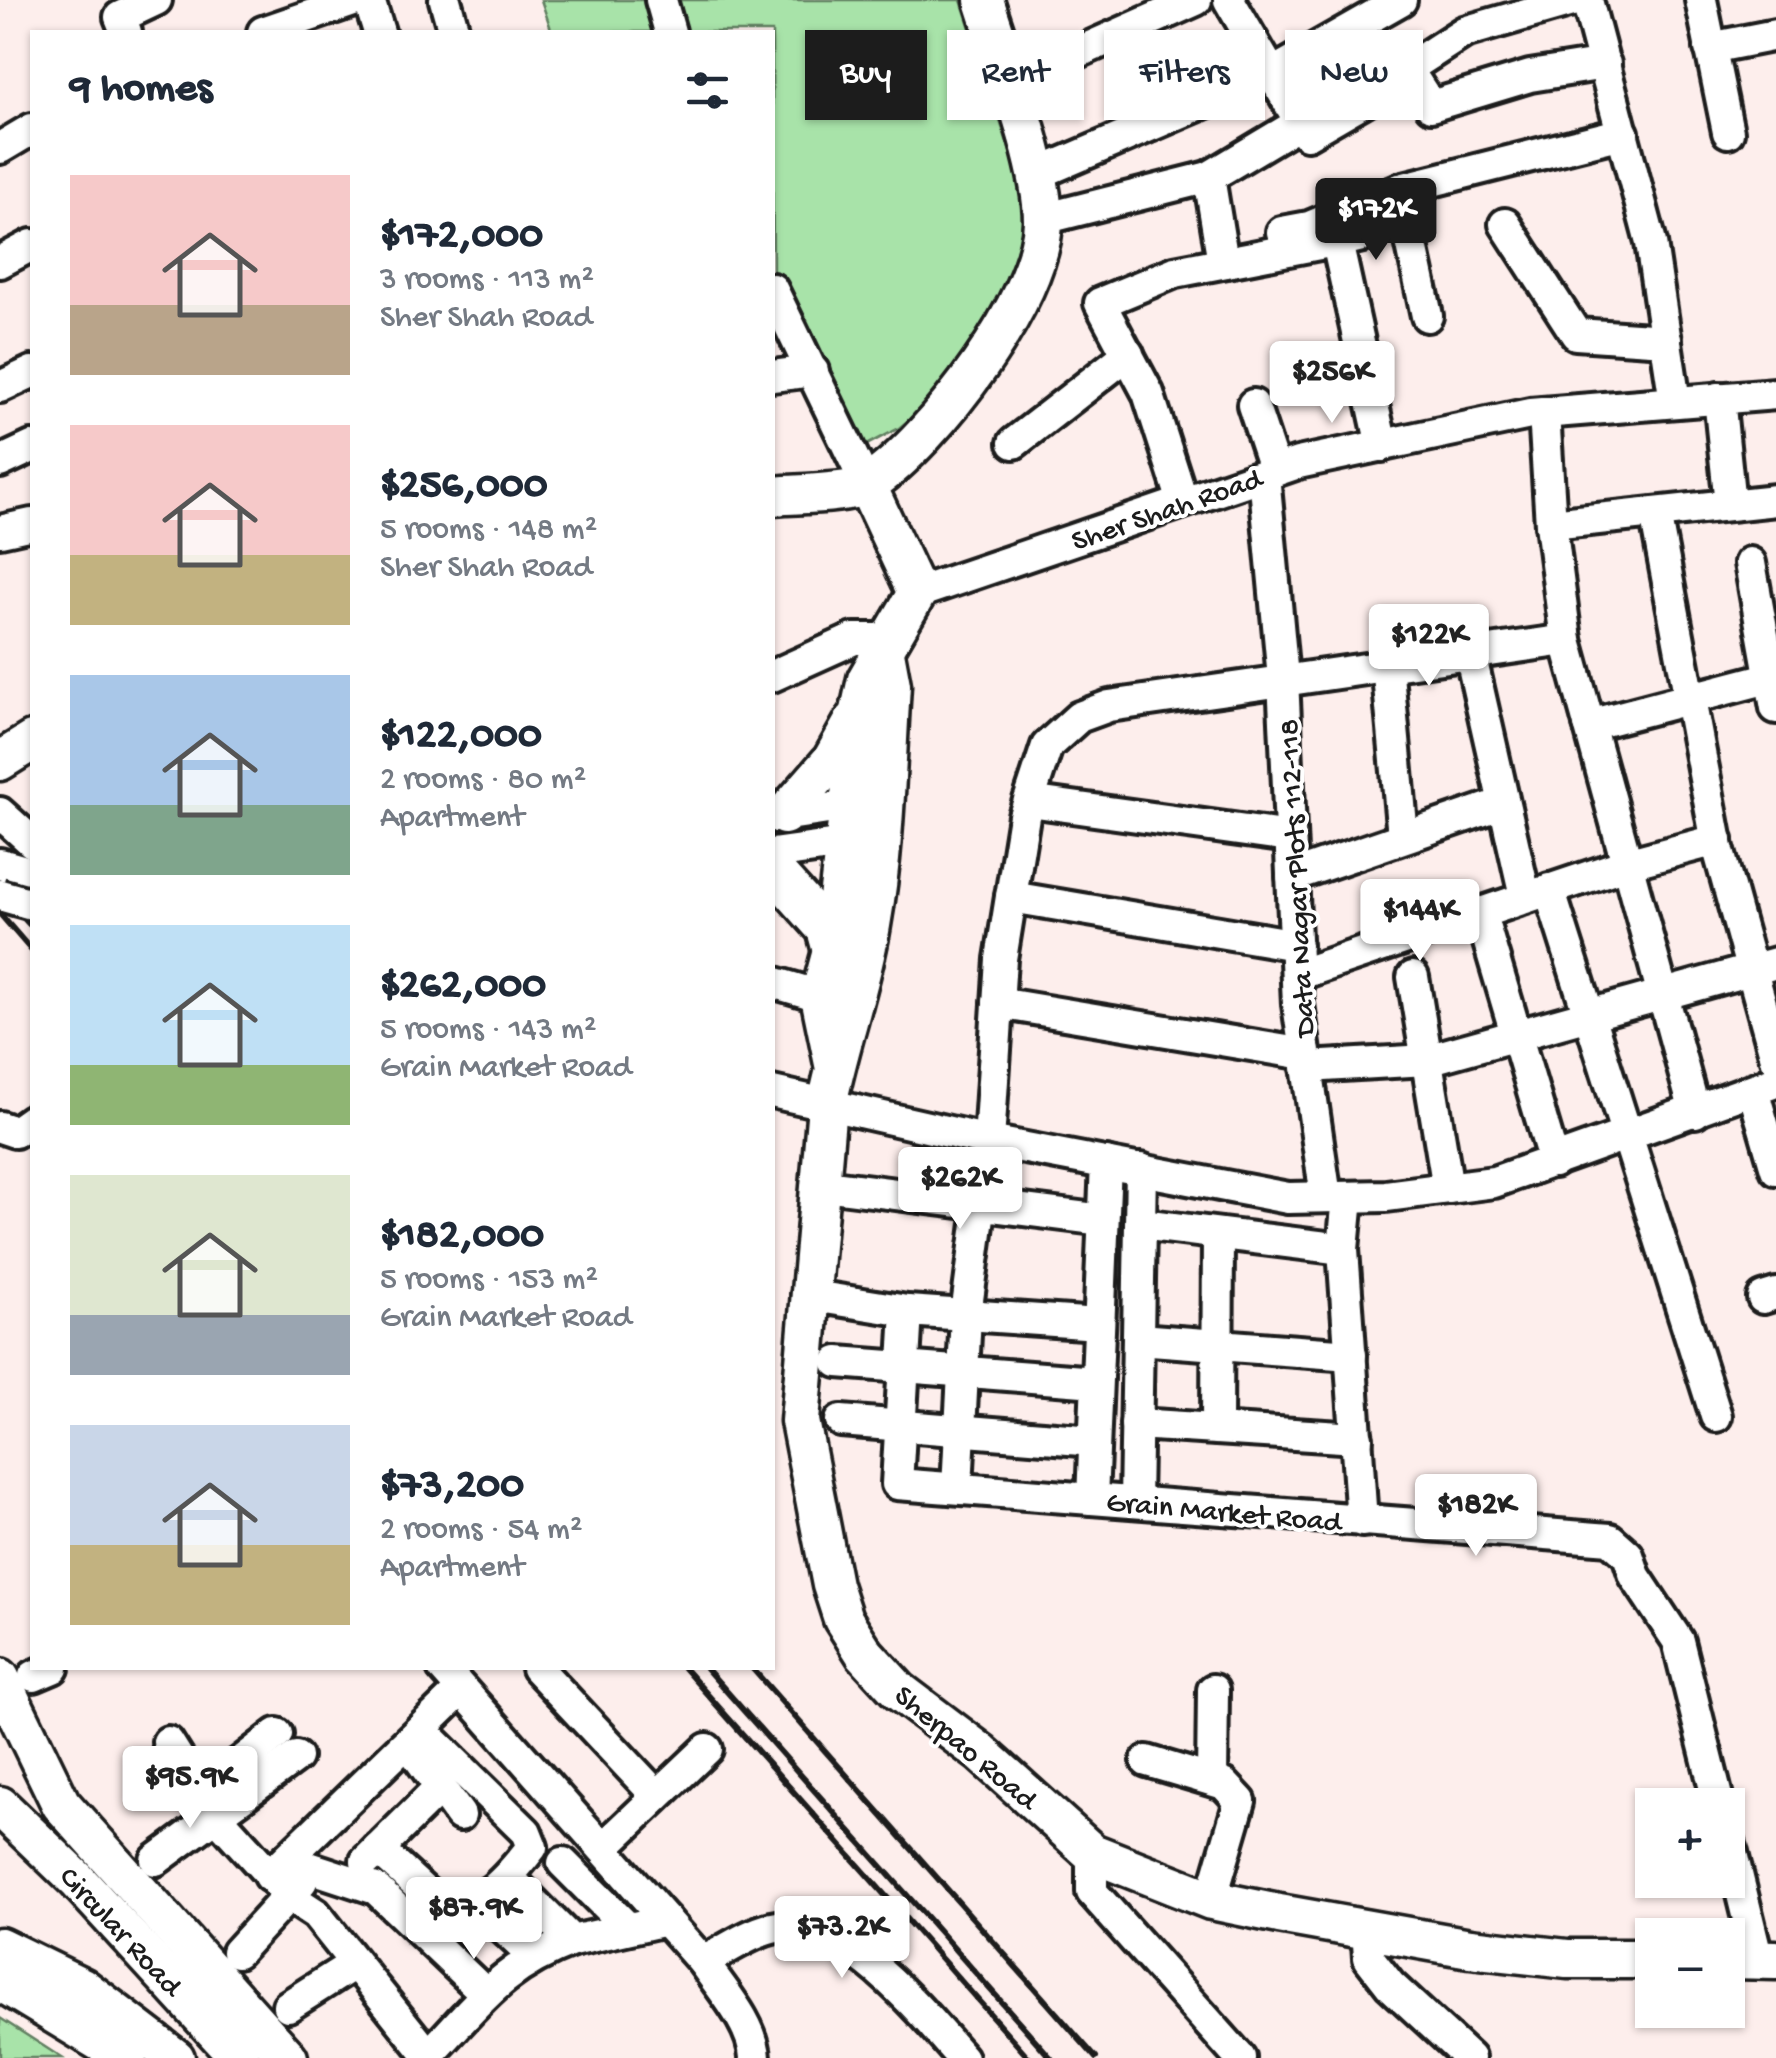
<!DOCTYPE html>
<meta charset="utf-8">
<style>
:root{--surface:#fff;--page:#f2f2f3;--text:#1f2937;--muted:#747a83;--accent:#1c1c1c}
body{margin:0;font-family:"Gochi Hand",sans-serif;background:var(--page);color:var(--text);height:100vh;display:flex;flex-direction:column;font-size:38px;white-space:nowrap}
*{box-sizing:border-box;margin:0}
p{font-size:32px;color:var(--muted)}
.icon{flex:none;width:55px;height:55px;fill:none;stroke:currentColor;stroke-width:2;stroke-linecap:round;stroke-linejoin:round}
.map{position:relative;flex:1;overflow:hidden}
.panel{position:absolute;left:30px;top:30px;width:745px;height:1640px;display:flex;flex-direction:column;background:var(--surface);border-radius:0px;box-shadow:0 2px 8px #0004}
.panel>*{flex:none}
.top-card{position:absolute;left:805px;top:30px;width:820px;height:90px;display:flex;gap:20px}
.controls{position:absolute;left:1635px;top:1788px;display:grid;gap:20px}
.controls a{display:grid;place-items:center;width:110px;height:110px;border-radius:0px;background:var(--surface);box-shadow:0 2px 8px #0004;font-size:50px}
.price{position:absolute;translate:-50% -85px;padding:0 22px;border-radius:10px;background:#fff;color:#222;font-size:32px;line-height:65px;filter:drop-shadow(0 2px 5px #0008)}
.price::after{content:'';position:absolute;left:50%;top:60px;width:30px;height:22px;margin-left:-15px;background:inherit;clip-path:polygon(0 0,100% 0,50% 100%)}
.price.current{background:var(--accent);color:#fff}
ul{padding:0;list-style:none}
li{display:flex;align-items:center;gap:30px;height:250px;padding:0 40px}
li span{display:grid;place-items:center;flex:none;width:280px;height:200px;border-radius:0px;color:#555}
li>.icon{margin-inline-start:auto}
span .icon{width:120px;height:120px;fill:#fffc;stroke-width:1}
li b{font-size:42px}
h2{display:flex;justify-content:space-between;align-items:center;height:120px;padding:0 40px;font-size:42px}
.pill{padding:0 35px;border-radius:0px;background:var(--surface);box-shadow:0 2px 8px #0004;font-size:35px;line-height:90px}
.pill.current{background:var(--accent);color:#fff}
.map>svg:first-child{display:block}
</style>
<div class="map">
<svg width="1776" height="2058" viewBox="0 0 1776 2058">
<rect width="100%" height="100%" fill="#fdeeec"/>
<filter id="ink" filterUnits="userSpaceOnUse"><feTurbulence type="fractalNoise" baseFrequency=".01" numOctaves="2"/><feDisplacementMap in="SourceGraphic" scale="20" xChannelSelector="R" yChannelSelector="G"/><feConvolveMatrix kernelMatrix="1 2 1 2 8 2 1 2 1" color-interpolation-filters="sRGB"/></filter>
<g filter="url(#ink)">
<g fill="#a8e3a9" stroke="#628062" stroke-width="2.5">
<polygon points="541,0 961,0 1027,204 1023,232 1014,268 964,373 899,428 861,448 773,278 772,32 552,32"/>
<polygon points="0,2018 62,2058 0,2058"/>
</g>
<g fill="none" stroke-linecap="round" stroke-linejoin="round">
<defs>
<g id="minor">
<polyline points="369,0 379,32"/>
<polyline points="445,0 454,32"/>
<polyline points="661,0 670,32"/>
<polyline points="1229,0 1307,134 1376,94 1407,69 1431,106 1530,76 1605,64"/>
<polyline points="1587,0 1651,243 1675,402"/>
<polyline points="1701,0 1728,132"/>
<polyline points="126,32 120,17 156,0"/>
<polyline points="263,32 356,0"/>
<polyline points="1710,48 1776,35"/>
<polyline points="1407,69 1464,32 1575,0"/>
<polyline points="1009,83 1196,0"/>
<polyline points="0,148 32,129"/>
<polyline points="1035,175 1271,74 1401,0"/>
<polyline points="1209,177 1223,262"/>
<polyline points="1400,189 1427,316"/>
<polyline points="1043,219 1209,177 1301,122"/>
<polyline points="1505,224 1576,334 1666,340"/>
<polyline points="1282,232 1309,227 1400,189 1623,133"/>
<polyline points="0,262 32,245"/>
<polyline points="772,289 867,486"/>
<polyline points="772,376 813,371"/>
<polyline points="0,387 32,372"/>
<polyline points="1719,398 1730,504"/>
<polyline points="1253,405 1275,471"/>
<polyline points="1544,413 1551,524 1566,640 1695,1112"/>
<polyline points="1014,443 1128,354"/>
<polyline points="0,462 32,447"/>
<polyline points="1264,475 1283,678 1298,1004 1326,1197"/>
<polyline points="1183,502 1148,393 1100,303 1175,272 1371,234 1337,242 1382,446"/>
<polyline points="1655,513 1718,848 1776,1058"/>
<polyline points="1551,524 1776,500"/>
<polyline points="0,531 32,524"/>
<polyline points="1750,563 1776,708"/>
<polyline points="917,593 1298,463 1530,414 1776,394"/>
<polyline points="1470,653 1525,896"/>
<polyline points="1387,664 1403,836"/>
<polyline points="772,676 854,639 889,639"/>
<polyline points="1589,725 1776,676"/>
<polyline points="1029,801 1290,837"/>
<polyline points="0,813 32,842"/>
<polyline points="775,817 868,803"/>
<polyline points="772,854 866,841"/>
<polyline points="0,864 32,873"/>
<polyline points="1292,876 1501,804"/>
<polyline points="1549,889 1716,1416"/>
<polyline points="1011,897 1296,945"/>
<polyline points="1480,912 1554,1162"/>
<polyline points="1297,975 1626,864 1717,840"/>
<polyline points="1413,977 1448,1188"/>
<polyline points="772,982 820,996"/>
<polyline points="998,1003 1305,1054"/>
<polyline points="1307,1067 1427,1060 1776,963"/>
<polyline points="1753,1090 1776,1169"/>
<polyline points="772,1092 989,1141 1288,1198 1386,1196 1494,1182 1776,1081"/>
<polyline points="0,1127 15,1132 32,1120"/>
<polyline points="824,1185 1103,1220"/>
<polyline points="1348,1197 1343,1249 1362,1521"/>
<polyline points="1141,1224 1343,1249"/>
<polyline points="807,1295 907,1311 1099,1324"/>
<polyline points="1763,1298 1776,1294"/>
<polyline points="907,1311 897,1484 1610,1539 1628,1555 1635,1576 1678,1641 1719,1805"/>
<polyline points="1138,1339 1351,1355"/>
<polyline points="838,1362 1096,1382"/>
<polyline points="841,1421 1094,1441"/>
<polyline points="1136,1424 1357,1438"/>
<polyline points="1217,1429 1218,1236"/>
<polyline points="957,1488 966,1315 989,1141 1001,959 1024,816 1047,746 1079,717 1109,706 1566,640"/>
<polyline points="1092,1499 1106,1163"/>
<polyline points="1135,1502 1141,1169"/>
<path d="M443 1668 703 1962C721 1989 754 2025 755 2058"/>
<polyline points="537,1668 657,1796"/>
<polyline points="34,1676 53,1668"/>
<polyline points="168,1742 210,1809 290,1897 316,1914 429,2056"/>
<polyline points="408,1743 460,1815"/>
<polyline points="1147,1761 1224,1784 1240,1801 1211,1900"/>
<polyline points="1212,1780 1213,1690"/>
<polyline points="201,1793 277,1734"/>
<polyline points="1728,1837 1758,1960"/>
<polyline points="603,1848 707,1749"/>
<path d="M378 1849 441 1907C484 1908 507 1879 532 1847L526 1832 421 1729"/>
<polyline points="1092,1853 1092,1892 1240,2058"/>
<polyline points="156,1860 296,1757"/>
<polyline points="366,1861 440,1788"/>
<polyline points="563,1863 628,1928"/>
<polyline points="312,1868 376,1889 484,1992"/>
<polyline points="269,1876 461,1690"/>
<polyline points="508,1877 572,1941 666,1920"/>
<polyline points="476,1903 533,1956"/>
<polyline points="1367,1928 1369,1958 1390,1985 1469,2058"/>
<polyline points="237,1952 302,1881"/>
<path d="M703 1962C724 1951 748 1934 772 1928 842 1912 921 2012 962 2058"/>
<polyline points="288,2006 354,1964"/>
<path d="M426 2058C478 2005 498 1969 572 1941"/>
</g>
<g id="major">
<path d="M772 496C794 494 854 494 870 483 933 441 1042 298 1043 221 1043 164 1002 58 984 0"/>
<path d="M885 653 891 685C886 764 885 847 871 925 861 986 839 1044 827 1105L800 1421 832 1585 843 1619 865 1654 899 1691 981 1753 1092 1853 1211 1900 1279 1914 1470 1948 1567 1959H1652"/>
<polyline points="0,761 32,741"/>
<polyline points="784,815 832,760 854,721"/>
<polyline points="772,869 826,929 832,951"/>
<polyline points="834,1064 820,996 832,951 860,711 867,679 917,593 867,486"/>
<polyline points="0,1678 61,1804 288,2058"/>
<polyline points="0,1806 77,1880 240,2058"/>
<polyline points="0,1947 82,1987 175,2058"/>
<polyline points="1728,1959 1776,1960"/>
<polyline points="0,1981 127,2058"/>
</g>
</defs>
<use href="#minor" stroke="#1c1c1c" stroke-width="38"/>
<use href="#major" stroke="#1c1c1c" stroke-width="45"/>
<use href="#minor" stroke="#fff" stroke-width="30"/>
<use href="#major" stroke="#fff" stroke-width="38"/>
<g stroke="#1c1c1c" stroke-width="6">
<polyline points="0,892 29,924"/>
<polyline points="0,914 32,951"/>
<polyline points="684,1668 1029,2058"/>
<polyline points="706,1668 1051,2058"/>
<polyline points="752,1668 1096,2058"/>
</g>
<defs>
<polyline id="minor-bridge" points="0,895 32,904"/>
</defs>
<use href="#minor-bridge" stroke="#1c1c1c" stroke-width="38" stroke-linecap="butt"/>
<use href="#minor-bridge" stroke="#fff" stroke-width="30"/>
</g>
</g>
<g text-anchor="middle" stroke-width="8" stroke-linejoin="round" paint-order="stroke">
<g font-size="30" fill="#1c1c1c" stroke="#fff">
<text transform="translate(1166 508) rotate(-19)" y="10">Sher Shah Road</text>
<text transform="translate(1295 878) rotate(-93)" y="10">Data Nagar Plots 112-118</text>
<text transform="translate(1224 1510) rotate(5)" y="10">Grain Market Road</text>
<text transform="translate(967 1746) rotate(40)" y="10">Sherpao Road</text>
<text transform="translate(122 1930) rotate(47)" y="10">Circular Road</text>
</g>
</g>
</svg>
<div class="controls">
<a>+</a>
<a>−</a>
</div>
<b class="price current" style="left:1376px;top:263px">$172K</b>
<b class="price" style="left:1332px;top:426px">$256K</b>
<b class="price" style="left:1429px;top:689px">$122K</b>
<b class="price" style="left:1420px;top:964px">$144K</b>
<b class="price" style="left:960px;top:1232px">$262K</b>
<b class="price" style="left:1476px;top:1559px">$182K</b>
<b class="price" style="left:190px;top:1831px">$95.9K</b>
<b class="price" style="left:474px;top:1962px">$87.9K</b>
<b class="price" style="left:842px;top:1981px">$73.2K</b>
<div class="top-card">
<a class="pill current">Buy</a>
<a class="pill">Rent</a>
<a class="pill">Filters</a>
<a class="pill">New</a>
</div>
<section class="panel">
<h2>9 homes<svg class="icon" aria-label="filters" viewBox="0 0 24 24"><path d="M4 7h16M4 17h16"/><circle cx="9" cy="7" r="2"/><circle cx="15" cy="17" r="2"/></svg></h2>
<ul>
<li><span style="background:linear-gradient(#f6c9c9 65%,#b9a48a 0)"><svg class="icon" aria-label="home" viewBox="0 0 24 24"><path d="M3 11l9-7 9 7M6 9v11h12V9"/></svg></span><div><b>$172,000</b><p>3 rooms · 113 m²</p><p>Sher Shah Road</p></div></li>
<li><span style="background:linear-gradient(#f6c9c9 65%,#c2b280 0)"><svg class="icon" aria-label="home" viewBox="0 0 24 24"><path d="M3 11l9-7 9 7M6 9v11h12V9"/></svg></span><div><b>$256,000</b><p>5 rooms · 148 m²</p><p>Sher Shah Road</p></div></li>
<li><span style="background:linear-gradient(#a9c7e8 65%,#7fa58c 0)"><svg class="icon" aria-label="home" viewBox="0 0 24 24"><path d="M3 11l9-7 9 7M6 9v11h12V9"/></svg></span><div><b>$122,000</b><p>2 rooms · 80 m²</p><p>Apartment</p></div></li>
<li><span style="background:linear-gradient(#bfe0f5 70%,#8fb573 0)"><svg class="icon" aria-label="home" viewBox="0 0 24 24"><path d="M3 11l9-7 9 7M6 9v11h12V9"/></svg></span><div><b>$262,000</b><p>5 rooms · 143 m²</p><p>Grain Market Road</p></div></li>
<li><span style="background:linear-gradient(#dfe7d0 70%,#9aa5b1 0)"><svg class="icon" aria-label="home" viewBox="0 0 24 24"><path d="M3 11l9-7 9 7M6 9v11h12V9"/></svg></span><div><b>$182,000</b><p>5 rooms · 153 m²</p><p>Grain Market Road</p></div></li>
<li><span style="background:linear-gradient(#c9d6e8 60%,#c2b280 0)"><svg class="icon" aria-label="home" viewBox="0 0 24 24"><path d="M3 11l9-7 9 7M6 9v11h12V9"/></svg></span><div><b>$73,200</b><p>2 rooms · 54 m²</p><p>Apartment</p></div></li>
</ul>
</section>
</div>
